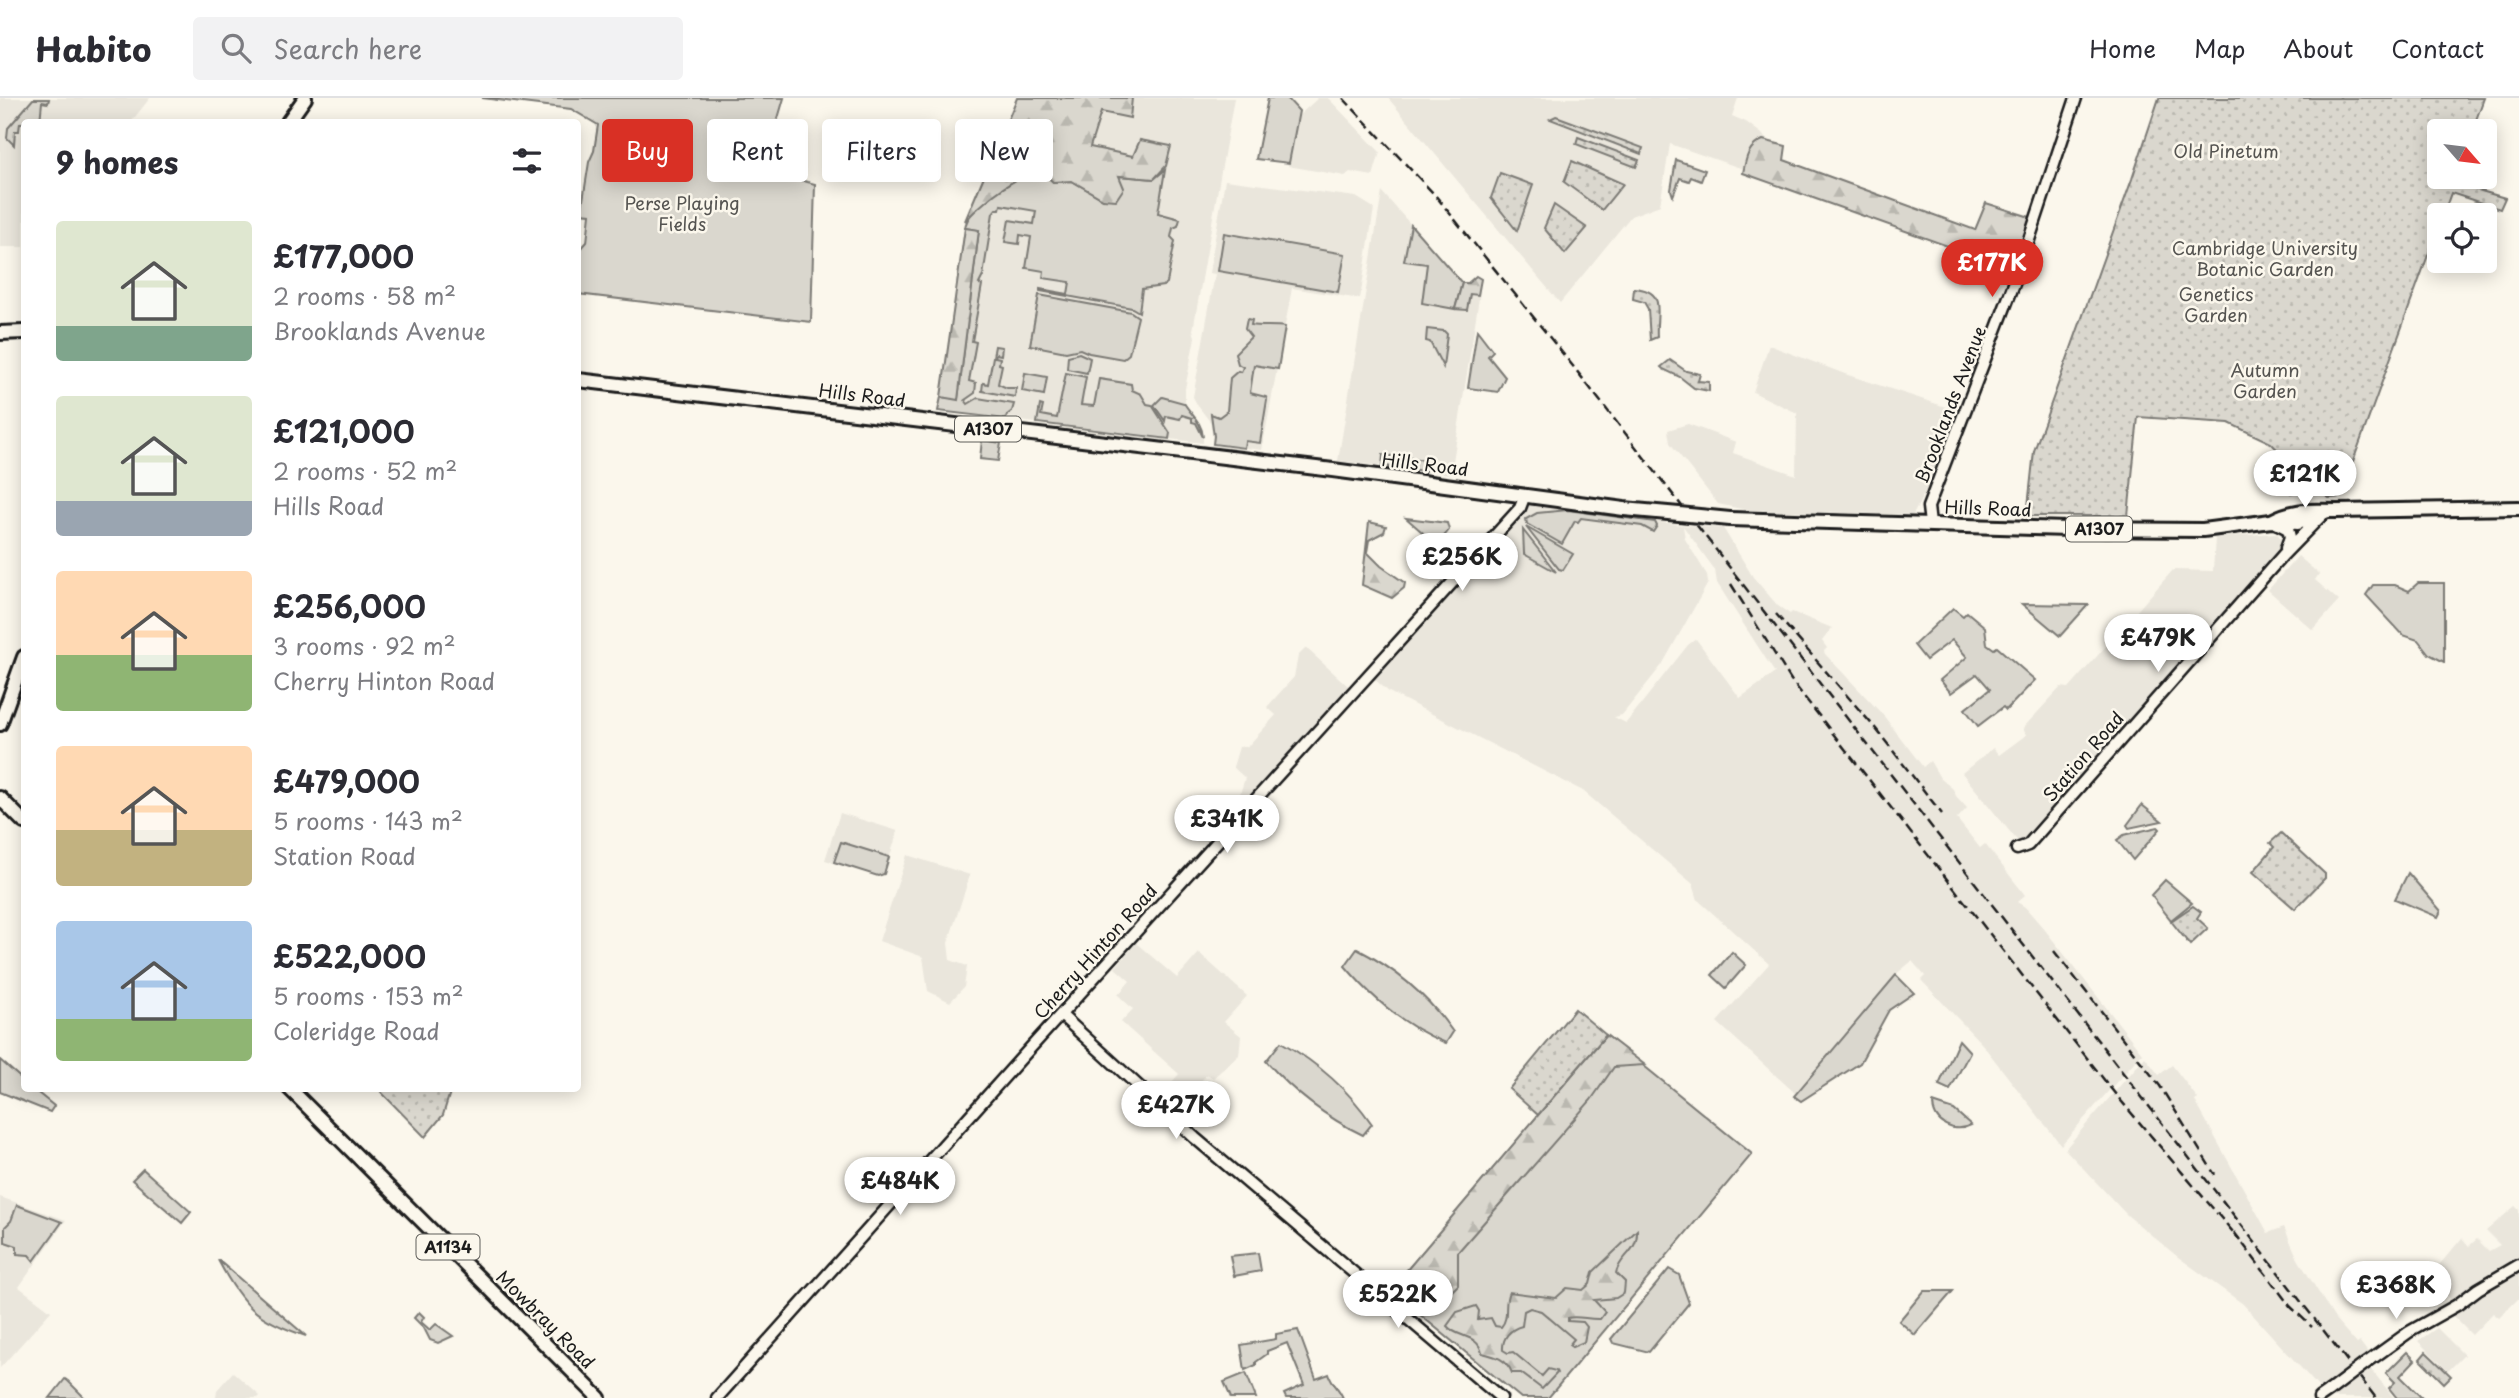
<!DOCTYPE html>
<meta charset="utf-8">
<style>
:root{--surface:#fff;--page:#f2f2f3;--text:#2b2b33;--muted:#7c7c81;--line:#e1e1e2;--accent:#d93025}
body{margin:0;font-family:"Playpen Sans",sans-serif;background:var(--page);color:var(--text);height:100vh;display:flex;flex-direction:column;font-size:26px;white-space:nowrap}
*{box-sizing:border-box;margin:0}
p{font-size:23px;color:var(--muted)}
.icon{flex:none;width:38px;height:38px;fill:none;stroke:currentColor;stroke-width:2;stroke-linecap:round;stroke-linejoin:round}
.map{position:relative;flex:1;overflow:hidden}
.details{position:absolute;left:21px;top:21px;width:560px;height:973px;display:flex;flex-direction:column;background:var(--surface);border-radius:7px;box-shadow:0 4px 18px #0003}
.details>*{flex:none}
.hud{position:absolute;left:602px;top:21px;width:665px;height:63px;display:flex;gap:14px}
.needle{width:46px;rotate:118deg}
.controls{position:absolute;left:2427px;top:21px;display:grid;gap:14px}
.controls a{display:grid;place-items:center;width:70px;height:70px;border-radius:7px;background:var(--surface);box-shadow:0 4px 18px #0003;font-size:35px}
.price{position:absolute;translate:-50% -60px;padding:0 16px;border-radius:24px;background:#fff;color:#222;font-size:23px;line-height:46px;filter:drop-shadow(0 2px 4px #0008)}
.price::after{content:'';position:absolute;left:50%;top:42px;width:21px;height:16px;margin-left:-10px;background:inherit;clip-path:polygon(0 0,100% 0,50% 100%)}
.price.on{background:var(--accent);color:#fff}
ul{padding:0;list-style:none}
li{display:flex;align-items:center;gap:21px;height:175px;padding:0 35px}
li span{display:grid;place-items:center;flex:none;width:196px;height:140px;border-radius:7px;color:#555}
li>.icon{margin-inline-start:auto}
span .icon{width:84px;height:84px;fill:#fffc;stroke-width:1}
li b{font-size:30px}
h2{display:flex;justify-content:space-between;align-items:center;height:84px;padding:0 35px;font-size:30px}
.tag{padding:0 24px;border-radius:7px;background:var(--surface);box-shadow:0 4px 18px #0003;font-size:24px;line-height:63px}
.tag.on{background:var(--accent);color:#fff}
header{display:flex;align-items:center;gap:42px;box-sizing:border-box;height:98px;padding:0 35px;background:var(--surface);border-bottom:2px solid var(--line)}
header strong{font-size:33px}
nav{display:flex;gap:38px;margin-inline-start:auto;font-size:24px}
.search{width:490px;height:63px;background:var(--page);display:flex;align-items:center;gap:18px;box-sizing:border-box;padding:0 24px;border-radius:7px;color:var(--muted);font-size:26px}
.map>svg:first-child{display:block}
</style>
<header>
<strong>Habito</strong>
<div class="search"><svg class="icon" aria-label="search" viewBox="0 0 24 24"><circle cx="10" cy="10" r="6"/><path d="M15 15l6 6"/></svg>Search here</div>
<nav><a>Home</a><a>Map</a><a>About</a><a>Contact</a></nav>
</header>
<div class="map">
<svg width="2519" height="1300" viewBox="0 0 2519 1300">
<defs>
<pattern id="forest-firs" width="22" height="20" patternUnits="userSpaceOnUse" patternTransform="scale(1.75)"><rect width="22" height="20" fill="#dad7ce"/><path d="M5 1l3.5 6h-7zM16 11l3.5 6h-7z" fill="#bab8b0"/></pattern>
<pattern id="garden-dots" width="8" height="8" patternUnits="userSpaceOnUse" patternTransform="scale(1.75)"><rect width="8" height="8" fill="#dad7ce"/><path d="M2 2h.1M6 6h.1" fill="none" stroke="#bab8b0" stroke-width="1.8" stroke-linecap="round"/></pattern>
</defs>
<rect width="100%" height="100%" fill="#fbf7ec"/>
<filter id="ink" filterUnits="userSpaceOnUse"><feTurbulence type="fractalNoise" baseFrequency=".0143" numOctaves="2"/><feDisplacementMap in="SourceGraphic" scale="14" xChannelSelector="R" yChannelSelector="G"/><feConvolveMatrix kernelMatrix="1 2 1 2 8 2 1 2 1" color-interpolation-filters="sRGB"/></filter>
<g filter="url(#ink)">
<g fill="#eae6dc" fill-rule="evenodd">
<polygon points="0,0 150,0 131,24 24,24 24,149 0,149"/>
<polygon points="1017,0 1234,0 1193,232 1195,239 1185,291 1185,305 1203,331 1203,345 938,313 965,123"/>
<polygon points="1318,0 1328,0 1380,54 1373,78 1350,74 1345,78 1288,68 1297,19"/>
<polygon points="1388,0 1738,0 1732,18 1746,24 1762,36 1769,45 1761,77 1670,46 1660,107 1631,118 1560,205"/>
<polygon points="1225,82 1356,99 1374,110 1360,201 1292,190 1262,352 1213,346 1211,325 1198,308 1193,299 1215,176 1209,175"/>
<polygon points="1382,94 1462,185 1480,194 1451,376 1338,363"/>
<polygon points="1769,247 1845,276 1958,313 1938,369 1913,417 1746,412 1718,406 1670,345 1668,332 1688,326 1736,344 1733,355 1796,377 1797,315 1753,294"/>
<path d="M1531 406 1682 427 1723 430 1753 479 1778 508 1790 516 1792 514 1832 530 1822 543 1827 550 1824 553 1825 556 1883 617 1923 669 1930 663 1940 680 1953 691 1956 698 1967 710 1957 721 1980 750 1985 746 2025 797 2017 804 2025 809 2045 832 2142 955 2061 1047 1982 946 1921 882 1925 878 1912 863 1895 877 1795 995 1717 924 1769 866 1698 802 1693 786 1583 693 1389 594 1373 580ZM1683 428 1715 472 1717 485 1775 575 1740 600 1696 541 1688 547 1626 625 1614 619 1622 617 1662 567 1708 485 1707 477 1685 441Z"/>
<polygon points="2277,435 2284,445 2020,746 1962,675 1993,650 1999,657 2026,637 2023,630 2061,589 2069,590 2173,472 2213,473 2215,439"/>
<polygon points="2298,458 2319,476 2315,482 2339,503 2313,532 2268,492"/>
<polygon points="1306,550 1358,597 1258,705 1239,699 1245,680 1233,669 1239,649 1248,648 1276,617 1267,609 1294,579 1298,558"/>
<polygon points="840,715 898,733 884,776 878,778 825,762"/>
<polygon points="907,757 970,777 948,845 950,862 967,868 964,889 950,904 928,893 923,859 879,843"/>
<polygon points="1136,845 1177,880 1199,855 1247,898 1224,924 1241,938 1239,957 1213,980 1207,976 1177,1012 1160,998 1179,976 1121,924 1133,911 1118,897 1130,883 1115,870"/>
<polygon points="2145,959 2159,977 2172,967 2198,1001 2195,1003 2268,1135 2284,1129 2298,1161 2335,1221 2357,1246 2360,1244 2369,1256 2336,1279 2337,1281 2321,1292 2243,1206 2178,1159 2127,1117 2065,1051"/>
<polygon points="0,1099 66,1122 19,1189 51,1213 0,1270"/>
<polygon points="2515,1108 2519,1112 2519,1164 2452,1203 2430,1178 2462,1140 2469,1148 2477,1141 2489,1153 2500,1147 2486,1133"/>
<polygon points="2519,1173 2519,1200 2499,1220 2493,1215 2472,1237 2452,1217 2468,1201"/>
<polygon points="2437,1230 2464,1257 2448,1273 2418,1243"/>
<polygon points="2370,1270 2394,1300 2329,1300 2329,1299"/>
<polygon points="233,1274 260,1298 258,1300 216,1300 217,1292"/>
</g>
<g fill="#dad7ce" stroke="#7b7a75" stroke-width="2">
<polygon points="482,0 784,0 763,72 815,86 811,224 578,196 578,154 587,144 590,116 581,115 589,64 594,53 598,27 571,11"/>
<polygon points="1268,0 1287,0 1299,13 1289,65 1256,61"/>
<polygon points="33,1 49,1 48,5 42,4 40,24 20,25 19,33 15,33 14,47 7,40 8,30"/>
<polygon points="1676,62 1705,72 1701,83 1691,79 1689,83 1680,80 1673,98 1671,92"/>
<path d="M1039 70 1053 84 1072 83 1103 101 1119 78 1154 81 1165 72 1158 115 1180 121 1178 128 1173 130 1171 139 1175 143 1167 185 1163 188 1142 191 1139 214 1132 210 1040 193V191L1068 196 1070 184 1043 180 1044 173 1026 170 1031 139 1020 137 1019 146 1005 144 1009 122 1034 126 1036 113 1001 107 1000 111H996L993 115 983 178 979 186 982 187 972 243 976 244 969 283 976 285 975 295 965 302 968 306 978 300 1014 306 1012 313 1007 317 1006 321 938 313 941 299 958 301 979 132 965 130C968 106 1019 79 1039 70Z"/>
<polygon points="1411,127 1462,185 1455,211 1422,205 1427,166 1404,163"/>
<polygon points="1224,135 1345,156 1338,194 1218,173"/>
<polygon points="1039,197 1131,214 1138,219 1129,256 1123,261 1089,255 1080,251 1066,254 1030,247"/>
<path d="M1247 221 1252 222 1251 227C1262 229 1274 227 1285 229L1278 271 1254 267 1250 295 1266 299 1267 302 1260 345 1245 343 1244 350 1213 346 1214 338 1211 316 1219 319 1227 313 1230 280 1238 273 1241 274 1243 269 1238 266 1235 255 1251 239 1245 231Z"/>
<polygon points="1427,231 1444,233 1447,236 1443,269 1430,244 1426,243"/>
<polygon points="1477,232 1493,253 1488,258 1505,279 1498,294 1468,290"/>
<polygon points="995,248 1002,249 1001,257 996,256 995,259 1000,260 999,266 1002,267 998,286 1007,290 1016,290 1015,299 982,293 983,285 988,286"/>
<polygon points="1079,255 1090,260 1087,275 1067,271 1068,258"/>
<polygon points="1025,275 1047,279 1044,297 1022,293"/>
<polygon points="1066,275 1086,279 1081,307 1094,308 1099,281 1131,286 1132,292 1141,296 1147,306 1152,307 1170,335 1169,341 1037,325 1040,307 1043,308 1041,317 1057,320"/>
<path d="M1162 299 1184 305C1192 318 1202 324 1203 339L1196 325 1192 324V320L1182 317 1180 321 1166 318 1165 323 1154 307Z"/>
<polygon points="982,342 1001,345 998,363 980,361"/>
<polygon points="1568,412 1655,424 1657,428 1653,434 1642,428 1581,420 1578,424 1575,423 1562,446 1527,426 1526,421 1537,415"/>
<polygon points="1406,420 1447,425 1449,432 1437,447"/>
<polygon points="1526,429 1573,456 1563,472 1559,471"/>
<polygon points="1523,432 1556,474 1524,456"/>
<polygon points="2418,485 2444,485 2444,564 2429,556 2418,542 2403,537 2366,497 2373,487 2395,487 2409,493"/>
<polygon points="2022,506 2088,507 2060,538"/>
<polygon points="1953,510 1963,518 1967,514 1985,529 1987,546 1994,551 1997,549 2035,582 2006,612 2003,609 1978,628 1965,611 1990,591 1977,576 1951,595 1940,582 1967,559 1952,542 1926,562 1914,547"/>
<polygon points="2142,707 2162,723 2129,730 2127,727"/>
<polygon points="2158,729 2160,731 2133,762 2117,742 2124,737"/>
<polygon points="841,744 889,759 884,776 878,778 834,764"/>
<polygon points="2408,775 2441,813 2438,819 2395,801"/>
<polygon points="2165,782 2192,805 2171,822 2151,797"/>
<path d="M1357 851C1396 871 1428 898 1453 934L1446 945C1405 929 1373 901 1345 868Z"/>
<polygon points="1732,854 1746,867 1726,890 1712,877"/>
<polygon points="1896,877 1914,895 1889,912 1860,965 1801,1003 1794,998"/>
<polygon points="1606,937 1752,1056 1548,1300 1521,1300 1390,1192"/>
<polygon points="1959,942 1970,954 1950,992 1939,987"/>
<path d="M1281 944C1318 965 1348 991 1372 1026L1363 1037C1325 1019 1294 995 1266 963Z"/>
<polygon points="0,962 24,983 24,990 33,991 54,1008 50,1014 0,994"/>
<path d="M1933 1005 1954 1012 1971 1027C1953 1036 1933 1025 1933 1005Z"/>
<polygon points="143,1071 191,1114 182,1125 132,1082"/>
<polygon points="17,1107 62,1124 34,1163 29,1157 17,1156 17,1148 5,1144 5,1129 11,1123"/>
<polygon points="1258,1155 1261,1173 1234,1178 1230,1158"/>
<path d="M218 1162 306 1238C257 1222 242 1208 218 1162Z"/>
<polygon points="1669,1171 1679,1177 1689,1205 1649,1254 1613,1245 1611,1241"/>
<polygon points="1924,1193 1953,1193 1915,1237 1899,1223"/>
<polygon points="419,1214 424,1219 421,1224 430,1232 436,1226 453,1238 438,1245 430,1242 424,1230 414,1220"/>
<path d="M1298 1232 1316 1281 1329 1276C1332 1286 1339 1290 1343 1300H1286L1284 1296 1304 1287 1287 1245 1267 1253V1256L1256 1264V1267L1245 1272 1241 1247 1276 1241V1236Z"/>
<polygon points="2407,1254 2415,1262 2400,1278 2422,1300 2397,1300 2389,1290 2395,1284 2386,1275"/>
<polygon points="1246,1275 1256,1300 1231,1300 1224,1284"/>
<polygon points="65,1281 68,1283 85,1300 50,1300"/>
</g>
<g fill="url(#forest-firs)" stroke="#7b7a75" stroke-width="2">
<path d="M1017 0H1132L1130 20 1101 14 1090 49 1133 58 1140 42 1171 48 1166 68 1154 81 1119 78 1124 90 1116 102 1103 101 1072 83 1053 84 1039 71C1010 82 987 100 965 123Z"/>
<path d="M1763 42 1786 48 1784 62 1975 132 1986 105 2033 120 2015 172 1743 75C1746 60 1748 48 1763 42Z"/>
<polygon points="965,130 979,132 958,302 941,299"/>
<polygon points="1476,178 1481,181 1478,197 1470,196 1467,212 1455,211 1462,185 1468,185"/>
<polygon points="1383,357 1426,362 1425,373 1382,368"/>
<polygon points="1369,424 1386,428 1384,434 1369,442 1367,454 1381,468 1405,485 1404,490 1392,500 1362,487"/>
<polygon points="1606,937 1645,967 1614,969 1591,1002 1458,1154 1458,1187 1452,1193 1431,1176 1405,1204 1390,1192"/>
<path d="M1637 1132C1638 1155 1621 1156 1616 1175L1625 1184 1624 1195 1616 1200 1594 1202 1605 1214 1600 1221C1589 1222 1577 1217 1568 1220V1223L1583 1224 1587 1229 1584 1244 1572 1249 1569 1247 1574 1241 1541 1213 1530 1210 1524 1213 1522 1228C1510 1231 1502 1240 1503 1252L1508 1255 1513 1254 1542 1278 1548 1271 1556 1273 1557 1275 1542 1291 1521 1275H1512C1507 1261 1495 1258 1482 1255 1477 1235 1458 1241 1447 1228L1457 1214 1476 1208 1479 1213 1478 1222 1491 1220 1495 1228 1501 1229C1510 1219 1503 1206 1509 1194L1556 1200 1567 1190 1583 1192 1590 1186 1593 1174Z"/>
</g>
<g fill="url(#garden-dots)" stroke="#7b7a75" stroke-width="2">
<path d="M2159 0H2484L2472 33H2440V79H2455L2454 85 2505 100 2500 111 2451 95 2443 117H2440L2439 127 2340 399 2329 400C2317 389 2305 390 2291 395L2288 387 2289 364 2271 345 2229 325 2138 319 2128 418H2027L2034 353 2132 81Z"/>
<polygon points="1556,18 1643,50 1641,56 1550,21"/>
<polygon points="1578,39 1639,62 1636,69 1576,46"/>
<polygon points="1572,63 1623,86 1602,112 1564,84"/>
<polygon points="1500,75 1533,87 1517,133 1491,100"/>
<polygon points="1554,107 1587,130 1565,156 1544,130"/>
<path d="M1634 190C1668 193 1655 215 1657 239L1650 242 1648 211 1644 204 1633 201Z"/>
<polygon points="1670,262 1686,273 1700,276 1698,283 1709,284 1709,293 1694,290 1680,279 1663,271 1661,269"/>
<polygon points="2281,735 2325,776 2325,780 2295,811 2253,774 2274,749 2270,745"/>
<polygon points="2193,808 2201,814 2197,820 2208,830 2190,847 2171,823"/>
<polygon points="1575,911 1606,937 1538,1017 1509,991"/>
<polygon points="383,991 383,990 451,991 443,1017 425,1039 381,994"/>
<polygon points="2426,1254 2451,1278 2444,1285 2420,1261"/>
</g>
<g fill="none" stroke-linecap="round" stroke-linejoin="round">
<defs>
<g id="minor">
<polyline points="2276,425 2288,431 2290,439 2286,450"/>
<polyline points="1930,426 1928,409 2017,178 2076,0"/>
<polyline points="2017,751 2028,747 2283,457 2322,417"/>
<polyline points="1061,917 1195,1040 1501,1300"/>
<polyline points="2366,1265 2409,1234 2457,1207 2478,1191 2519,1167"/>
<polyline points="717,1300 1024,957 1520,410 1525,397"/>
<polyline points="2319,1300 2329,1293"/>
</g>
<g id="major">
<polyline points="288,24 305,0"/>
<polyline points="0,235 24,234"/>
<polyline points="578,282 1333,372 1624,411 1679,416"/>
<polyline points="1730,421 2068,431 2203,432 2271,423 2298,425 2328,413"/>
<path d="M2271 423C2297 410 2310 413 2337 413L2519 410"/>
<polyline points="0,626 24,559"/>
<polyline points="0,700 24,724"/>
<polyline points="289,990 599,1300"/>
</g>
</defs>
<use href="#minor" stroke="#1c1c1c" stroke-width="15"/>
<use href="#major" stroke="#1c1c1c" stroke-width="18"/>
<use href="#minor" stroke="#fbf7ec" stroke-width="10"/>
<use href="#major" stroke="#fbf7ec" stroke-width="12"/>
<g stroke="#1c1c1c" stroke-width="2.5" stroke-dasharray="10 5" stroke-linecap="butt">
<polyline points="1343,0 1435,97 1576,272 2376,1300"/>
<polyline points="1731,486 1791,582 2116,997 2239,1141"/>
<polyline points="1776,516 1876,631 1942,716"/>
<polyline points="2054,853 2160,988 2215,1077"/>
<polyline points="2234,1134 2290,1208 2312,1229"/>
</g>
<defs>
<polyline id="minor-bridge" points="2329,1293 2366,1265"/>
<polyline id="major-bridge" points="1679,416 1730,421"/>
</defs>
<use href="#minor-bridge" stroke="#1c1c1c" stroke-width="15" stroke-linecap="butt"/>
<use href="#major-bridge" stroke="#1c1c1c" stroke-width="18" stroke-linecap="butt"/>
<use href="#minor-bridge" stroke="#fbf7ec" stroke-width="10"/>
<use href="#major-bridge" stroke="#fbf7ec" stroke-width="12"/>
</g>
</g>
<g text-anchor="middle" stroke-width="5" stroke-linejoin="round" paint-order="stroke">
<g fill="#fbf7ec" stroke="#5f5e5a" stroke-width="2">
<rect x="955" y="318.5" width="66" height="25" rx="5"/>
<rect x="2066" y="418.5" width="66" height="25" rx="5"/>
<rect x="416.5" y="1136.5" width="63" height="25" rx="5"/>
</g>
<g font-size="16" font-weight="bold" fill="#1c1c1c">
<text x="988" y="337">A1307</text>
<text x="2099" y="437">A1307</text>
<text x="448" y="1155">A1134</text>
</g>
<g font-size="18" fill="#555451" stroke="#fbf7ec">
<text x="2226" y="60">Old Pinetum</text>
<text x="682" y="112">Perse Playing<tspan x="682" dy="21">Fields</tspan></text>
<text x="2265" y="157">Cambridge University<tspan x="2265" dy="21">Botanic Garden</tspan></text>
<text x="2216" y="203">Genetics<tspan x="2216" dy="21">Garden</tspan></text>
<text x="2265" y="279">Autumn<tspan x="2265" dy="21">Garden</tspan></text>
</g>
<g font-size="18" fill="#1c1c1c" stroke="#fbf7ec">
<text transform="translate(862 298) rotate(7)" y="6">Hills Road</text>
<text transform="translate(1951 307) rotate(-69)" y="6">Brooklands Avenue</text>
<text transform="translate(1425 367) rotate(7)" y="6">Hills Road</text>
<text transform="translate(1988 411) rotate(2)" y="6">Hills Road</text>
<text transform="translate(2084 659) rotate(-49)" y="6">Station Road</text>
<text transform="translate(1096 854) rotate(-48)" y="6">Cherry Hinton Road</text>
<text transform="translate(545 1222) rotate(45)" y="6">Mowbray Road</text>
</g>
</g>
</svg>
<div class="controls">
<a><svg class="needle" viewBox="-14 -14 28 28"><path d="M0-13l5 13h-10z" fill="#e53935"/><path d="M0 13l5-13h-10z" fill="#7c7c81"/></svg></a>
<a><svg class="icon" aria-label="locate" viewBox="0 0 24 24"><circle cx="12" cy="12" r="6"/><path d="M12 2v4M12 18v4M2 12h4M18 12h4"/></svg></a>
</div>
<b class="price on" style="left:1992px;top:201px">£177K</b>
<b class="price" style="left:2305px;top:412px">£121K</b>
<b class="price" style="left:1462px;top:495px">£256K</b>
<b class="price" style="left:2158px;top:576px">£479K</b>
<b class="price" style="left:1227px;top:757px">£341K</b>
<b class="price" style="left:1176px;top:1043px">£427K</b>
<b class="price" style="left:900px;top:1119px">£484K</b>
<b class="price" style="left:2396px;top:1223px">£368K</b>
<b class="price" style="left:1398px;top:1232px">£522K</b>
<div class="hud">
<a class="tag on">Buy</a>
<a class="tag">Rent</a>
<a class="tag">Filters</a>
<a class="tag">New</a>
</div>
<section class="details">
<h2>9 homes<svg class="icon" aria-label="filters" viewBox="0 0 24 24"><path d="M4 7h16M4 17h16"/><circle cx="9" cy="7" r="2"/><circle cx="15" cy="17" r="2"/></svg></h2>
<ul>
<li><span style="background:linear-gradient(#dfe7d0 75%,#7fa58c 0)"><svg class="icon" aria-label="home" viewBox="0 0 24 24"><path d="M3 11l9-7 9 7M6 9v11h12V9"/></svg></span><div><b>£177,000</b><p>2 rooms · 58 m²</p><p>Brooklands Avenue</p></div></li>
<li><span style="background:linear-gradient(#dfe7d0 75%,#9aa5b1 0)"><svg class="icon" aria-label="home" viewBox="0 0 24 24"><path d="M3 11l9-7 9 7M6 9v11h12V9"/></svg></span><div><b>£121,000</b><p>2 rooms · 52 m²</p><p>Hills Road</p></div></li>
<li><span style="background:linear-gradient(#ffd9b3 60%,#8fb573 0)"><svg class="icon" aria-label="home" viewBox="0 0 24 24"><path d="M3 11l9-7 9 7M6 9v11h12V9"/></svg></span><div><b>£256,000</b><p>3 rooms · 92 m²</p><p>Cherry Hinton Road</p></div></li>
<li><span style="background:linear-gradient(#ffd9b3 60%,#c2b280 0)"><svg class="icon" aria-label="home" viewBox="0 0 24 24"><path d="M3 11l9-7 9 7M6 9v11h12V9"/></svg></span><div><b>£479,000</b><p>5 rooms · 143 m²</p><p>Station Road</p></div></li>
<li><span style="background:linear-gradient(#a9c7e8 70%,#8fb573 0)"><svg class="icon" aria-label="home" viewBox="0 0 24 24"><path d="M3 11l9-7 9 7M6 9v11h12V9"/></svg></span><div><b>£522,000</b><p>5 rooms · 153 m²</p><p>Coleridge Road</p></div></li>
</ul>
</section>
</div>
